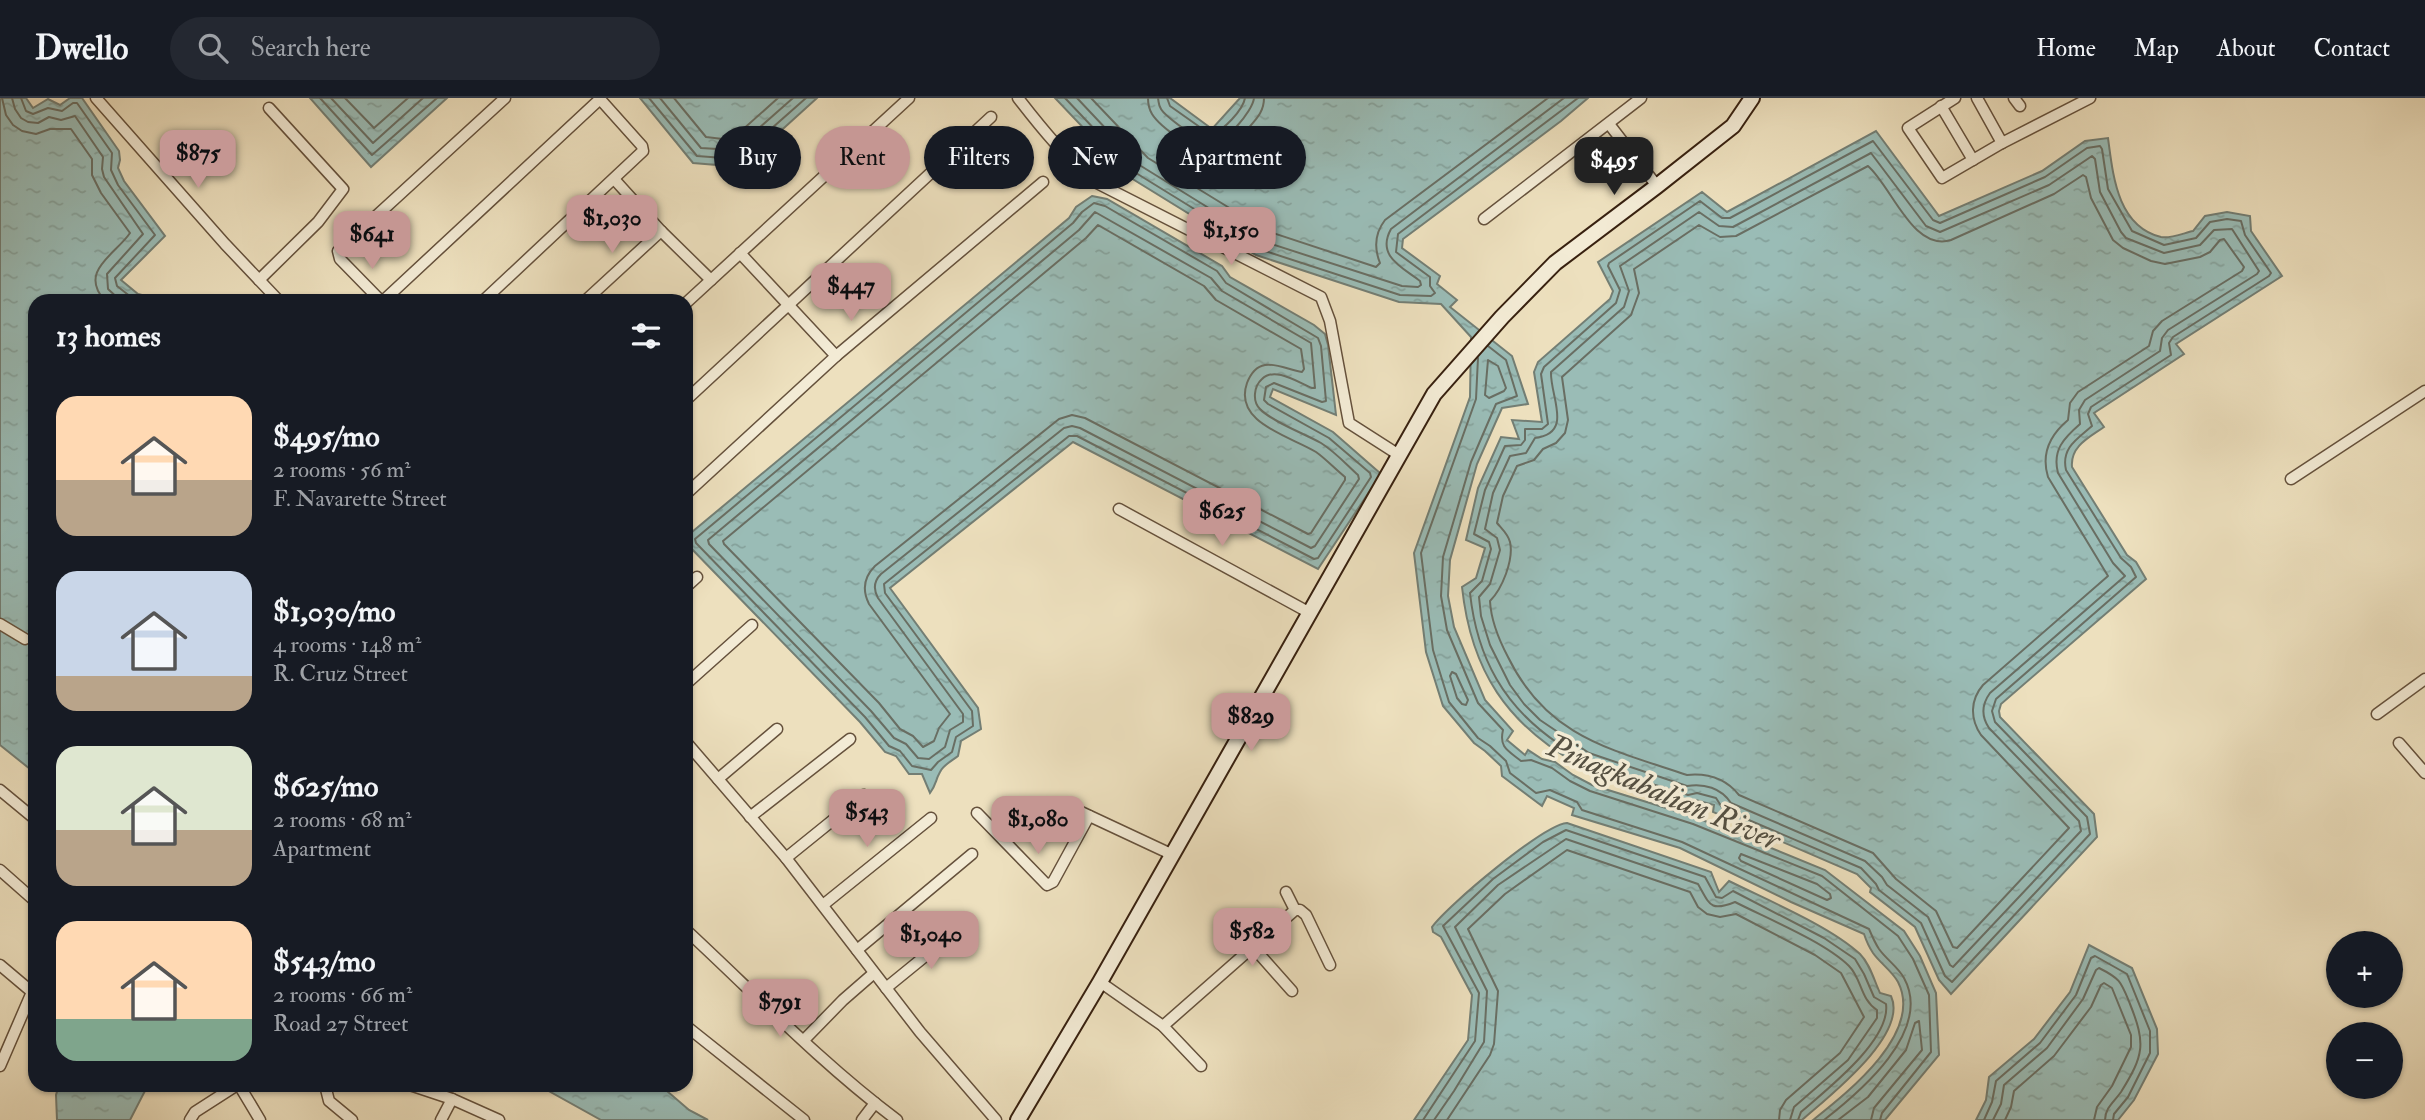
<!DOCTYPE html>
<meta charset="utf-8">
<style>
:root{--surface:#171b24;--page:#242831;--text:#f1f3f6;--muted:#9ea1a6;--line:#363941;--accent:#c59692}
body{margin:0;font-family:"IM FELL Double Pica",serif;background:var(--page);color:var(--text);height:100vh;display:flex;flex-direction:column;font-size:26px;white-space:nowrap}
*{box-sizing:border-box;margin:0}
p{font-size:23px;color:var(--muted)}
.icon{flex:none;width:38px;height:38px;fill:none;stroke:currentColor;stroke-width:2;stroke-linecap:round;stroke-linejoin:round}
.map{position:relative;flex:1;overflow:hidden}
.sheet{position:absolute;left:28px;top:196px;width:665px;height:798px;display:flex;flex-direction:column;background:var(--surface);border-radius:21px;box-shadow:0 2px 5px #0004}
.sheet>*{flex:none}
.hud{position:absolute;left:714px;top:28px;width:665px;height:63px;display:flex;gap:14px}
.tools{position:absolute;left:2326px;top:833px;display:grid;gap:14px}
.tools a{display:grid;place-items:center;width:77px;height:77px;border-radius:50%;background:var(--surface);box-shadow:0 2px 5px #0004;font-size:35px}
.price{position:absolute;translate:-50% -60px;padding:0 16px;border-radius:14px;background:var(--accent);color:#111;font-size:23px;line-height:46px;filter:drop-shadow(0 2px 4px #0008)}
.price::after{content:'';position:absolute;left:50%;top:42px;width:21px;height:16px;margin-left:-10px;background:inherit;clip-path:polygon(0 0,100% 0,50% 100%)}
.price.active{background:#222;color:#fff}
ul{padding:0;list-style:none}
li{display:flex;align-items:center;gap:21px;height:175px;padding:0 28px}
li span{display:grid;place-items:center;flex:none;width:196px;height:140px;border-radius:21px;color:#555}
li>.icon{margin-inline-start:auto}
span .icon{width:84px;height:84px;fill:#fffc;stroke-width:1}
li b{font-size:30px}
h2{display:flex;justify-content:space-between;align-items:center;height:84px;padding:0 28px;font-size:30px}
.chip{padding:0 24px;border-radius:32px;background:var(--surface);box-shadow:0 2px 5px #0004;font-size:24px;line-height:63px}
.chip.active{background:var(--accent);color:#111}
header{display:flex;align-items:center;gap:42px;box-sizing:border-box;height:98px;padding:0 35px;background:var(--surface);border-bottom:2px solid var(--line)}
header strong{font-size:33px}
nav{display:flex;gap:38px;margin-inline-start:auto;font-size:24px}
.search{width:490px;height:63px;background:var(--page);display:flex;align-items:center;gap:18px;box-sizing:border-box;padding:0 24px;border-radius:38px;color:var(--muted);font-size:26px}
.map>svg:first-child{display:block}
</style>
<header>
<strong>Dwello</strong>
<div class="search"><svg class="icon" aria-label="search" viewBox="0 0 24 24"><circle cx="10" cy="10" r="6"/><path d="M15 15l6 6"/></svg>Search here</div>
<nav><a>Home</a><a>Map</a><a>About</a><a>Contact</a></nav>
</header>
<div class="map">
<svg width="2425" height="1022" viewBox="0 0 2425 1022">
<defs>
<pattern id="water-ripples" width="26" height="14" patternUnits="userSpaceOnUse" patternTransform="scale(1.75)"><rect width="26" height="14" fill="#9abcb6"/><path d="M2 4q2-2 4 0t4 0M15 11q2-2 4 0t4 0" fill="none" stroke="#85a19b"/></pattern>
</defs>
<rect width="100%" height="100%" fill="#ede0be"/>
<filter id="stains"><feTurbulence type="fractalNoise" baseFrequency=".00286" numOctaves="4"/><feColorMatrix values="0 0 0 0 .2 0 0 0 0 .09 0 0 0 0 .02 0 0 0 .5 -.17"/></filter>
<radialGradient id="worn" r=".72"><stop offset=".6" stop-color="#630" stop-opacity="0"/><stop offset="1" stop-color="#630" stop-opacity=".3"/></radialGradient>
<g fill="url(#water-ripples)" stroke="#737e74" stroke-width="2">
<polygon points="0,0 26,0 33,10 48,1 60,7 70,0 82,0 119,53 120,62 118,70 124,83 165,138 121,182 138,196 165,203 35,203 35,675 0,647"/>
<polygon points="310,0 447,0 371,69"/>
<polygon points="640,0 817,0 741,69 693,65"/>
<path d="M1055 0H1170L1212 31 1240 0H1588L1561 23 1403 141 1402 150 1440 178 1437 186 1457 202 1450 209 1512 258 1528 306 1502 310 1477 366 1450 462 1448 498 1454 529 1485 602 1513 633 1507 642 1525 657 1528 652 1542 661 1555 664 1573 677 1592 687 1695 719 1825 772 1904 833 1920 858 1936 895 1939 957 1885 1022H1813C1847 995 1924 935 1898 884 1892 873 1880 865 1873 855 1869 849 1866 842 1864 836L1791 804 1680 750 1572 717 1574 710 1547 698 1542 708 1502 678 1501 668 1485 653 1474 645 1443 608 1426 554 1414 455 1470 299 1471 239 1441 206 1399 204 1256 157 1131 80Z"/>
<path d="M1876 33 1939 118 2042 73 2085 43 2108 40C2113 77 2117 128 2161 139 2170 141 2184 135 2193 133L2205 118 2227 114 2250 118 2251 133 2282 178 2176 246 2184 256 2094 315 2104 329C2090 339 2070 348 2072 369L2127 457 2136 464 2146 481 2001 606 1999 613 2000 619 2094 716 2097 739 1951 896 1939 882 1915 829 1870 794 1871 790 1857 776 1713 714 1714 707 1696 702 1692 706C1667 698 1641 689 1616 680 1604 677 1591 674 1581 668 1507 627 1471 573 1462 489L1476 480 1485 450 1466 442 1478 390 1501 339 1519 341 1512 322 1542 324 1534 274 1538 264 1610 201 1613 193 1598 164 1702 94 1727 114Z"/>
<path d="M1092 98 1107 101 1222 168 1230 179 1314 227 1325 236 1328 247 1336 317 1273 291 1270 299 1333 334 1381 376 1318 471 1073 344 890 490 978 610 981 631 961 643 958 658C953 662 943 667 940 674 935 683 937 685 930 695L922 676H909L896 658 885 654 860 624 686 445V439L1069 120 1076 109Z"/>
<path d="M1567 725 1711 774 1719 794 1729 783C1767 802 1830 828 1860 856 1870 866 1874 882 1880 895L1891 898C1909 937 1828 999 1802 1022H1414L1468 942 1472 897 1441 839 1433 834 1432 829C1447 808 1543 727 1567 725Z"/>
<polygon points="2089,847 2132,870 2157,931 2158,956 2134,1002 2118,1022 1976,1022 1986,1002 1989,979 2034,941 2070,894"/>
<polygon points="59,987 148,987 130,1022 57,1022 56,997"/>
<polygon points="538,987 660,987 689,1012 708,1022 601,1022"/>
</g>
<g fill="none" stroke-linecap="round" stroke-linejoin="round">
<g stroke="#696e63" stroke-width="2">
<path d="M2 0 6 17 13 27 22 33 36 36 50 31H71L92 61V77L101 95 130 135C115 157 78 173 105 203"/>
<polyline points="12,0 15,11 21,20 28,24 38,25 49,19 61,22 75,18 103,59 102,71 104,79 143,136 107,176 108,191 121,203"/>
<polyline points="21,0 26,13 33,16 48,10 62,13 73,5 77,5 112,55 111,72 118,87 155,137 115,180 117,188 136,203"/>
<polyline points="320,0 372,57 437,0"/>
<polyline points="331,0 373,45 423,0"/>
<polyline points="345,0 374,30 408,0"/>
<polyline points="649,0 697,58 737,61 806,0"/>
<polyline points="660,0 701,50 734,52 793,0"/>
<polyline points="674,0 706,39 731,42 778,0"/>
<polyline points="1065,0 1136,75 1259,151 1400,197 1431,198 1435,195 1430,188 1430,179 1396,154 1398,136 1578,0"/>
<path d="M1077 0 1141 68 1262 143 1402 188 1418 189 1421 187 1420 183C1402 169 1376 158 1391 131L1564 0"/>
<path d="M1091 0 1148 60 1267 133 1376 169 1380 165C1374 150 1375 135 1385 122L1548 0"/>
<path d="M1148 0C1148 6 1149 11 1152 16 1160 29 1200 58 1216 56 1229 54 1237 42 1246 33 1255 22 1264 15 1264 0"/>
<path d="M1158 0C1159 5 1158 6 1161 11 1165 18 1201 45 1210 46 1224 47 1253 13 1254 0"/>
<path d="M1167 0 1170 8 1211 37C1223 33 1243 12 1245 0"/>
<path d="M1873 43 1933 122 1940 125 2045 79 2087 50 2100 48 2102 51 2108 91 2132 133 2164 147 2196 140 2210 124 2227 121 2241 123 2245 137 2271 175 2269 178 2173 239 2169 245 2171 257 2091 309 2088 316 2092 328C2077 341 2061 350 2066 372L2121 460 2131 469 2136 479 1996 601 1992 613 1995 624 2087 719 2090 736 1952 884 1945 878 1921 825 1879 792 1876 786 1861 770 1723 711 1716 700 1697 695 1688 697C1655 686 1618 678 1586 663 1577 659 1568 651 1559 646 1504 609 1477 560 1470 495L1482 483 1491 451 1489 444 1474 436 1485 392 1505 348 1521 347 1525 342V331H1542L1548 326 1541 276 1544 269 1616 205 1620 192 1608 168 1609 165 1700 103 1722 120H1730Z"/>
<path d="M1871 55 1926 128 1940 134 2049 87 2092 58 2095 61 2100 94 2121 134 2126 140 2164 155 2200 147 2214 132 2232 131 2259 173 2257 176 2168 232 2162 240 2160 253 2085 302 2079 312 2080 326C2064 340 2052 352 2058 375L2113 465 2125 478 1990 595C1982 606 1981 618 1989 630L2079 723 2081 733 1953 869 1950 867 1928 819 1887 787 1882 779 1865 763 1731 705C1721 690 1704 685 1687 688L1589 655 1540 622 1524 606 1510 587 1490 547 1481 518 1479 499 1490 486 1500 452 1497 440 1485 431 1493 395 1510 358 1526 355 1535 340C1574 335 1550 299 1551 274L1624 209 1629 193 1620 168 1699 114 1719 128 1733 129Z"/>
<path d="M1868 68C1892 89 1913 154 1951 142L2054 96 2083 77 2086 79 2091 100 2113 142 2123 150 2151 163 2165 166 2200 159 2210 154 2220 142 2224 141 2244 169 2242 173 2162 223 2153 233 2149 248 2078 294 2070 305 2068 322C2050 337 2041 356 2048 379L2108 478 1983 587C1970 602 1970 621 1981 637L2069 730 1957 850 1953 849 1936 813 1896 781 1873 755 1739 697C1726 681 1707 675 1687 677 1610 651 1547 639 1508 559 1499 542 1491 523 1490 503 1502 491 1514 462 1510 444 1508 436 1502 431 1497 425L1503 398 1517 368 1534 362 1543 351 1556 345 1565 335 1568 322 1562 279 1631 217 1639 195 1634 171 1699 127 1720 139 1736 138Z"/>
<polygon points="1094,105 1105,108 1217,173 1226,185 1318,240 1321,248 1326,303 1322,304 1274,285 1266,289 1264,302 1268,306 1329,340 1370,375 1371,379 1318,460 1314,461 1077,338 1069,338 884,486 885,495 972,613 973,628 956,639 952,654 938,664 931,672 912,668 900,653 889,648 865,619 696,445 695,441 1073,125 1082,114"/>
<path d="M1095 114 1211 180 1222 193 1311 245 1315 290H1312C1299 285 1275 268 1262 281 1254 288 1252 303 1260 311 1271 323 1305 336 1321 345 1334 353 1346 366 1358 377L1359 381 1315 448 1311 450 1080 330 1072 328 1064 330 881 476C874 483 873 491 878 500L963 616V624L950 632 945 649 929 661 918 660 906 646 894 640 871 613 709 446 708 442 1079 132Z"/>
<path d="M1098 127 1204 188 1216 202 1301 251 1304 271 1302 274C1282 271 1259 254 1247 285 1233 325 1290 338 1316 354 1326 361 1335 371 1345 379V382L1311 435 1308 436 1085 320 1072 317 1059 321 875 468C864 479 862 492 869 506L950 616 939 630 934 643 923 649 913 638 900 631 879 605 724 446 723 443 1086 140Z"/>
<path d="M1488 248 1506 262 1517 298 1496 306 1471 364 1443 459 1441 498 1447 532 1478 605 1503 632C1499 649 1507 652 1521 663L1531 662 1552 670 1570 683 1590 693 1693 726 1822 778 1898 838 1913 861 1929 897 1931 954 1882 1015 1880 1022"/>
<path d="M1478 260 1476 301 1421 455 1433 552 1449 604 1478 640 1490 648 1506 663 1510 675 1536 695 1550 692 1577 704 1582 712 1682 744 1869 831C1872 838 1875 845 1879 851 1886 861 1898 869 1904 880 1933 933 1860 994 1824 1022"/>
<polygon points="1488,262 1498,268 1506,290 1504,293 1489,300 1485,297"/>
<polygon points="1452,574 1456,576 1468,602 1466,607 1462,606 1457,600 1450,578"/>
<polygon points="1741,756 1817,786 1830,796 1831,800 1827,802 1741,763 1739,760"/>
<path d="M1423 1022 1475 943 1479 895 1443 828 1493 781 1543 744 1566 732 1705 779 1716 799 1722 800 1733 793 1824 840 1855 861 1864 876 1874 899 1886 906C1891 942 1826 992 1801 1014L1798 1022"/>
<path d="M1434 1022 1454 993 1484 944 1487 893 1455 829 1498 787 1566 741 1698 786C1710 807 1710 814 1735 804 1766 820 1825 844 1849 868 1862 881 1860 901 1877 912V920L1848 962 1794 1009 1790 1022"/>
<polyline points="1447,1022 1490,957 1494,946 1498,893 1468,831 1505,796 1567,752 1690,794 1698,809 1707,816 1720,819 1736,816 1815,857 1841,875 1864,919 1840,955 1786,1002 1780,1012 1779,1022"/>
<polyline points="1838,1022 1868,999 1906,952 1915,925 1919,923 1922,952 1874,1010 1871,1022"/>
<polyline points="1984,1022 1992,1004 1996,983 2040,945 2076,897 2091,860 2095,858 2127,876 2150,933 2150,955 2128,999 2114,1016 2113,1022"/>
<path d="M1993 1022 2001 1006 2004 987 2047 950 2083 901 2096 872 2099 870C2121 881 2121 884 2130 906 2146 946 2144 957 2121 994 2114 1004 2105 1010 2105 1022"/>
<polyline points="2005,1022 2011,1009 2014,993 2054,958 2091,909 2101,887 2104,885 2112,890 2131,937 2131,949 2112,988 2097,1009 2094,1022"/>
</g>
<defs>
<g id="street">
<polyline points="96,0 225,146 279,203"/>
<path d="M1018 0C1042 31 1065 59 1095 84L1321 199 1330 223 1349 325 1399 357"/>
<polyline points="1955,0 1908,30 1942,80 2002,45 2090,0"/>
<polyline points="1977,0 2002,45"/>
<polyline points="2014,0 2020,8"/>
<polyline points="1941,8 1973,62"/>
<polyline points="1609,26 1657,88"/>
<polyline points="614,81 661,133 711,182"/>
<polyline points="1484,121 1641,0"/>
<polyline points="740,155 836,258"/>
<polyline points="259,182 318,124 343,91 269,10"/>
<polyline points="381,203 340,161 338,153 505,0"/>
<polyline points="383,203 600,1"/>
<polyline points="483,203 643,53 642,48 599,0"/>
<polyline points="585,203 661,133"/>
<polyline points="686,205 909,0"/>
<polyline points="686,302 991,19"/>
<polyline points="2291,381 2425,293"/>
<polyline points="686,396 836,258 1043,84"/>
<polyline points="1119,411 1310,515"/>
<polyline points="686,489 697,479"/>
<polyline points="0,526 25,541"/>
<polyline points="686,586 752,527"/>
<polyline points="2377,616 2425,581"/>
<polyline points="686,644 786,760 920,934 996,1022"/>
<polyline points="2399,645 2425,675"/>
<polyline points="718,681 777,631"/>
<polyline points="0,692 35,721"/>
<polyline points="1081,714 1173,757"/>
<polyline points="977,715 1047,787 1053,784 1089,718"/>
<polyline points="750,719 850,641"/>
<polyline points="786,760 864,697"/>
<polyline points="0,772 35,803"/>
<polyline points="1286,794 1295,812"/>
<polyline points="823,807 931,720"/>
<path d="M686 832C755 896 822 966 897 1022"/>
<polyline points="1253,849 1292,893"/>
<polyline points="857,852 972,756"/>
<polyline points="0,867 32,894"/>
<polyline points="1100,884 1163,928 1201,968"/>
<polyline points="886,890 956,833"/>
<polyline points="686,928 804,1022"/>
<polyline points="1163,928 1295,812 1300,812 1306,817 1330,867"/>
<polyline points="804,942 843,902 874,875"/>
<polyline points="0,968 35,887"/>
<polyline points="239,987 260,1022"/>
<polyline points="325,987 329,1003 352,1022"/>
<polyline points="410,987 452,1001 499,1022"/>
<polyline points="190,1022 195,1014 237,987"/>
<polyline points="441,1022 452,1001"/>
<polyline points="862,1022 875,1005"/>
</g>
<polyline id="secondary" points="1018,1022 1100,884 1434,296 1502,219 1555,165 1657,88 1733,28 1752,0"/>
</defs>
<use href="#street" stroke="#65513c" stroke-width="13"/>
<use href="#secondary" stroke="#382110" stroke-width="18"/>
<use href="#street" stroke="#f3ebd5" stroke-width="10"/>
<use href="#secondary" stroke="#f3ebd5" stroke-width="14"/>
</g>
<g text-anchor="middle" stroke-width="7" stroke-linejoin="round" paint-order="stroke">
<g font-size="32" font-style="italic" fill="#555042" stroke="#f3ebd5">
<text transform="translate(1664 694) rotate(23)" y="11">Pinagkabalian River</text>
</g>
</g>
<rect width="100%" height="100%" filter="url(#stains)"/>
<rect width="100%" height="100%" fill="url(#worn)"/>
</svg>
<div class="tools">
<a>+</a>
<a>−</a>
</div>
<b class="price" style="left:198px;top:92px">$875</b>
<b class="price active" style="left:1614px;top:99px">$495</b>
<b class="price" style="left:612px;top:157px">$1,030</b>
<b class="price" style="left:1231px;top:169px">$1,150</b>
<b class="price" style="left:372px;top:173px">$641</b>
<b class="price" style="left:851px;top:225px">$447</b>
<b class="price" style="left:1222px;top:450px">$625</b>
<b class="price" style="left:1251px;top:655px">$829</b>
<b class="price" style="left:867px;top:751px">$543</b>
<b class="price" style="left:1038px;top:758px">$1,080</b>
<b class="price" style="left:1252px;top:870px">$582</b>
<b class="price" style="left:931px;top:873px">$1,040</b>
<b class="price" style="left:780px;top:941px">$791</b>
<div class="hud">
<a class="chip">Buy</a>
<a class="chip active">Rent</a>
<a class="chip">Filters</a>
<a class="chip">New</a>
<a class="chip">Apartment</a>
</div>
<section class="sheet">
<h2>13 homes<svg class="icon" aria-label="filters" viewBox="0 0 24 24"><path d="M4 7h16M4 17h16"/><circle cx="9" cy="7" r="2"/><circle cx="15" cy="17" r="2"/></svg></h2>
<ul>
<li><span style="background:linear-gradient(#ffd9b3 60%,#b9a48a 0)"><svg class="icon" aria-label="home" viewBox="0 0 24 24"><path d="M3 11l9-7 9 7M6 9v11h12V9"/></svg></span><div><b>$495/mo</b><p>2 rooms · 56 m²</p><p>F. Navarette Street</p></div></li>
<li><span style="background:linear-gradient(#c9d6e8 75%,#b9a48a 0)"><svg class="icon" aria-label="home" viewBox="0 0 24 24"><path d="M3 11l9-7 9 7M6 9v11h12V9"/></svg></span><div><b>$1,030/mo</b><p>4 rooms · 148 m²</p><p>R. Cruz Street</p></div></li>
<li><span style="background:linear-gradient(#dfe7d0 60%,#b9a48a 0)"><svg class="icon" aria-label="home" viewBox="0 0 24 24"><path d="M3 11l9-7 9 7M6 9v11h12V9"/></svg></span><div><b>$625/mo</b><p>2 rooms · 68 m²</p><p>Apartment</p></div></li>
<li><span style="background:linear-gradient(#ffd9b3 70%,#7fa58c 0)"><svg class="icon" aria-label="home" viewBox="0 0 24 24"><path d="M3 11l9-7 9 7M6 9v11h12V9"/></svg></span><div><b>$543/mo</b><p>2 rooms · 66 m²</p><p>Road 27 Street</p></div></li>
</ul>
</section>
</div>
